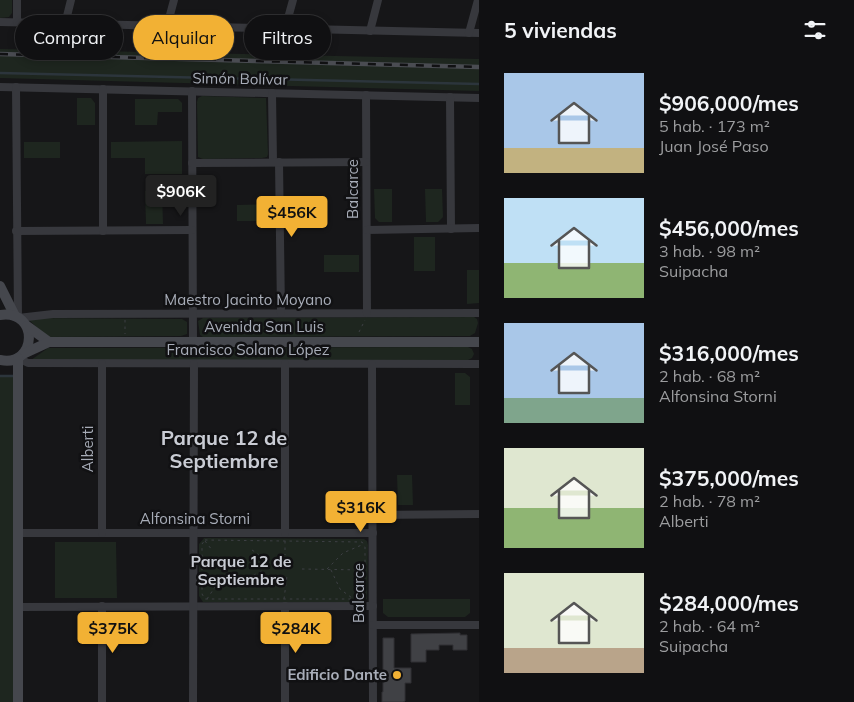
<!DOCTYPE html>
<html lang="es">
<meta charset="utf-8">
<style>
:root{--surface:#101012;--page:#19191b;--text:#f1f3f6;--muted:#9c9d9f;--line:#303032;--accent:#f2b134}
body{margin:0;font-family:Mulish,sans-serif;background:var(--page);color:var(--text);height:100vh;display:flex;flex-direction:column;font-size:19px;white-space:nowrap}
*{box-sizing:border-box;margin:0}
p{font-size:16px;color:var(--muted)}
.icon{flex:none;width:28px;height:28px;fill:none;stroke:currentColor;stroke-width:2;stroke-linecap:round;stroke-linejoin:round}
.map{position:relative;flex:1;overflow:hidden}
.side{display:flex;flex-direction:column;background:var(--surface);width:375px}
.side>*{flex:none}
.banner{position:absolute;left:15px;top:15px;width:389px;height:45px;display:flex;gap:10px}
.price{position:absolute;translate:-50% -42px;padding:0 11px;border-radius:5px;background:var(--accent);color:#111;font-size:16px;line-height:32px;filter:drop-shadow(0 1px 2px #0008)}
.price::after{content:'';position:absolute;left:50%;top:30px;width:15px;height:11px;margin-left:-8px;background:inherit;clip-path:polygon(0 0,100% 0,50% 100%)}
.price.selected{background:#222;color:#fff}
ul{padding:0;list-style:none}
li{display:flex;align-items:center;gap:15px;height:125px;padding:0 25px}
li span{display:grid;place-items:center;flex:none;width:140px;height:100px;border-radius:0px;color:#555}
li>.icon{margin-inline-start:auto}
span .icon{width:60px;height:60px;fill:#fffc;stroke-width:1}
li b{font-size:21px}
h2{display:flex;justify-content:space-between;align-items:center;height:60px;padding:0 25px;font-size:21px}
.tag{padding:0 18px;border-radius:22px;background:var(--surface);box-shadow:0 2px 8px #0003,0 0 0 1px var(--line);font-size:18px;line-height:45px}
.tag.selected{background:var(--accent);color:#111}
main{display:flex;flex:1;min-height:0}
.map>svg:first-child{display:block}
</style>
<main>
<div class="map">
<svg width="479" height="702" viewBox="0 0 479 702">
<rect width="100%" height="100%" fill="#161618"/>
<g fill="#1e261f">
<polygon points="0,0 12,0 12,13 9,17 0,18"/>
<polygon points="0,49 479,59 479,91 0,78"/>
<polygon points="202,96 266,98 268,154 267,157 262,158 203,159 198,157 197,102 198,98"/>
<polygon points="77,98 91,98 95,103 95,125 77,125"/>
<polygon points="135,99 178,99 182,103 182,112 158,112 157,125 135,125"/>
<polygon points="182,141 182,174 145,174 145,158 111,158 111,142"/>
<rect x="24" y="142" width="36" height="16"/>
<polygon points="374,189 392,189 392,222 379,222 375,218"/>
<polygon points="425,189 442,189 443,217 438,222 426,222"/>
<polygon points="145,191 162,191 163,224 146,224"/>
<polygon points="272,204 272,221 237,221 237,205"/>
<rect x="414" y="237" width="21" height="34"/>
<rect x="324" y="255" width="35" height="17"/>
<polygon points="467,270 479,270 479,303 467,304"/>
<polygon points="474,317 477,319 478,323 475,333 470,336 203,337 200,335 198,321 203,318"/>
<polygon points="27,318 182,319 187,322 187,334 181,336 47,337"/>
<polygon points="468,347 472,349 474,354 472,358 468,360 31,360 48,348"/>
<polygon points="455,373 465,373 470,377 470,405 455,405"/>
<polygon points="0,376 13,376 14,702 0,702"/>
<polygon points="397,475 412,475 413,505 398,505"/>
<polygon points="204,538 364,539 367,541 368,545 367,599 362,602 203,602 199,596 199,544"/>
<polygon points="55,542 116,542 117,598 55,598"/>
<polygon points="383,599 470,599 470,613 465,617 388,617 383,613"/>
</g>
<g fill="none" stroke-linecap="round" stroke-linejoin="round">
<g stroke="#2c353c" stroke-width="2.5">
<polyline points="0,73 479,84"/>
<polyline points="0,376 14,376"/>
</g>
</g>
<g fill="#404145" stroke="#303034">
<polygon points="460,633 460,635 467,635 467,650 453,650 453,645 439,645 439,650 426,650 426,662 411,662 411,634"/>
<polygon points="383,638 394,638 394,668 411,668 411,683 405,683 405,701 403,702 382,702 382,692 383,692"/>
</g>
<g fill="none" stroke-linecap="round" stroke-linejoin="round">
<g stroke="#3d3f44" stroke-width="1" stroke-dasharray="2.5 4" stroke-linecap="butt">
<polyline points="125,320 125,334"/>
<polyline points="359,332 365,320"/>
<polyline points="274,333 280,321"/>
<polygon points="205,540 362,542 365,547 365,597 361,599 205,599 202,594 202,544"/>
<polyline points="205,541 212,550"/>
<polyline points="285,541 285,555"/>
<path d="M252 550C260 555 266 561 262 571L252 576"/>
<polyline points="264,564 270,564"/>
<polyline points="302,569 365,570"/>
<polyline points="327,569 343,553 364,544"/>
<polyline points="331,570 340,589 352,598"/>
<polyline points="207,599 221,578"/>
<polyline points="284,599 287,576"/>
</g>
<g stroke="#37383d" stroke-width="8">
<polyline points="0,22 479,33"/>
<polyline points="17,22 17,0"/>
<polyline points="65,24 71,0"/>
<polyline points="167,26 174,0"/>
<polyline points="285,29 293,0"/>
<polyline points="370,31 378,0"/>
<polyline points="469,33 478,0"/>
<polyline points="0,87 479,98"/>
<polyline points="16,87 18,318 53,314 479,313"/>
<polyline points="192,91 193,342"/>
<polyline points="272,93 273,162"/>
<polyline points="366,95 367,313"/>
<polyline points="450,97 451,229"/>
<polyline points="279,162 281,313"/>
<polyline points="192,163 366,162"/>
<polyline points="367,230 479,228"/>
<polyline points="16,231 192,230"/>
<polyline points="103,231 103,89"/>
<polyline points="18,358 28,363 34,363 479,364"/>
<polyline points="372,364 373,702"/>
<polyline points="373,515 479,514"/>
<polyline points="18,533 373,533"/>
<polyline points="102,533 102,364"/>
<polyline points="285,533 285,364"/>
<polyline points="102,606 102,702"/>
<polyline points="285,606 285,702"/>
<polyline points="18,607 373,606"/>
<polyline points="373,625 479,625"/>
<polyline points="193,702 194,364"/>
</g>
<g stroke="#45474d" stroke-width="10">
<polyline points="0,286 15,316"/>
<path d="M0 315C40 309 37 368 0 360"/>
<polyline points="27,326 49,342"/>
<polyline points="23,354 49,342 479,342"/>
<polyline points="18,358 18,702"/>
</g>
<defs>
<polyline id="rail" points="0,54 479,67"/>
</defs>
<use href="#rail" stroke="#4a4c52" stroke-width="4.5"/>
<use href="#rail" stroke="#111113" stroke-width="2.5" stroke-dasharray="8" stroke-linecap="butt"/>
</g>
<circle fill="#f2b134" stroke="#111113" stroke-width="2" cx="397" cy="675" r="5"/>
<g text-anchor="middle" stroke-width="5" stroke-linejoin="round" paint-order="stroke">
<g font-size="15" fill="#a8adb8" stroke="#111113">
<text transform="translate(240 79) rotate(1)" y="5">Simón Bolívar</text>
<text transform="translate(353 189) rotate(-90)" y="5">Balcarce</text>
<text x="248" y="305">Maestro Jacinto Moyano</text>
<text x="264" y="332">Avenida San Luis</text>
<text x="248" y="355">Francisco Solano López</text>
<text transform="translate(88 449) rotate(-90)" y="5">Alberti</text>
<text x="195" y="524">Alfonsina Storni</text>
<text transform="translate(359 593) rotate(-90)" y="5">Balcarce</text>
</g>
<g font-size="15" font-weight="bold" fill="#a8adb8" stroke="#111113" text-anchor="end">
<text x="387" y="680">Edificio Dante</text>
</g>
<g font-size="16" font-weight="bold" fill="#c9ccd4" stroke="#111113">
<text x="241" y="567">Parque 12 de<tspan x="241" dy="18">Septiembre</tspan></text>
</g>
<g font-size="20" font-weight="bold" fill="#c9ccd4" stroke="#111113">
<text x="224" y="445">Parque 12 de<tspan x="224" dy="23">Septiembre</tspan></text>
</g>
</g>
</svg>
<b class="price selected" style="left:181px;top:217px">$906K</b>
<b class="price" style="left:292px;top:238px">$456K</b>
<b class="price" style="left:361px;top:533px">$316K</b>
<b class="price" style="left:113px;top:654px">$375K</b>
<b class="price" style="left:296px;top:654px">$284K</b>
<div class="banner">
<a class="tag">Comprar</a>
<a class="tag selected">Alquilar</a>
<a class="tag">Filtros</a>
</div>
</div>
<section class="side">
<h2>5 viviendas<svg class="icon" aria-label="filters" viewBox="0 0 24 24"><path d="M4 7h16M4 17h16"/><circle cx="9" cy="7" r="2"/><circle cx="15" cy="17" r="2"/></svg></h2>
<ul>
<li><span style="background:linear-gradient(#a9c7e8 75%,#c2b280 0)"><svg class="icon" aria-label="home" viewBox="0 0 24 24"><path d="M3 11l9-7 9 7M6 9v11h12V9"/></svg></span><div><b>$906,000/mes</b><p>5 hab. · 173 m²</p><p>Juan José Paso</p></div></li>
<li><span style="background:linear-gradient(#bfe0f5 65%,#8fb573 0)"><svg class="icon" aria-label="home" viewBox="0 0 24 24"><path d="M3 11l9-7 9 7M6 9v11h12V9"/></svg></span><div><b>$456,000/mes</b><p>3 hab. · 98 m²</p><p>Suipacha</p></div></li>
<li><span style="background:linear-gradient(#a9c7e8 75%,#7fa58c 0)"><svg class="icon" aria-label="home" viewBox="0 0 24 24"><path d="M3 11l9-7 9 7M6 9v11h12V9"/></svg></span><div><b>$316,000/mes</b><p>2 hab. · 68 m²</p><p>Alfonsina Storni</p></div></li>
<li><span style="background:linear-gradient(#dfe7d0 60%,#8fb573 0)"><svg class="icon" aria-label="home" viewBox="0 0 24 24"><path d="M3 11l9-7 9 7M6 9v11h12V9"/></svg></span><div><b>$375,000/mes</b><p>2 hab. · 78 m²</p><p>Alberti</p></div></li>
<li><span style="background:linear-gradient(#dfe7d0 75%,#b9a48a 0)"><svg class="icon" aria-label="home" viewBox="0 0 24 24"><path d="M3 11l9-7 9 7M6 9v11h12V9"/></svg></span><div><b>$284,000/mes</b><p>2 hab. · 64 m²</p><p>Suipacha</p></div></li>
</ul>
</section>
</main>
